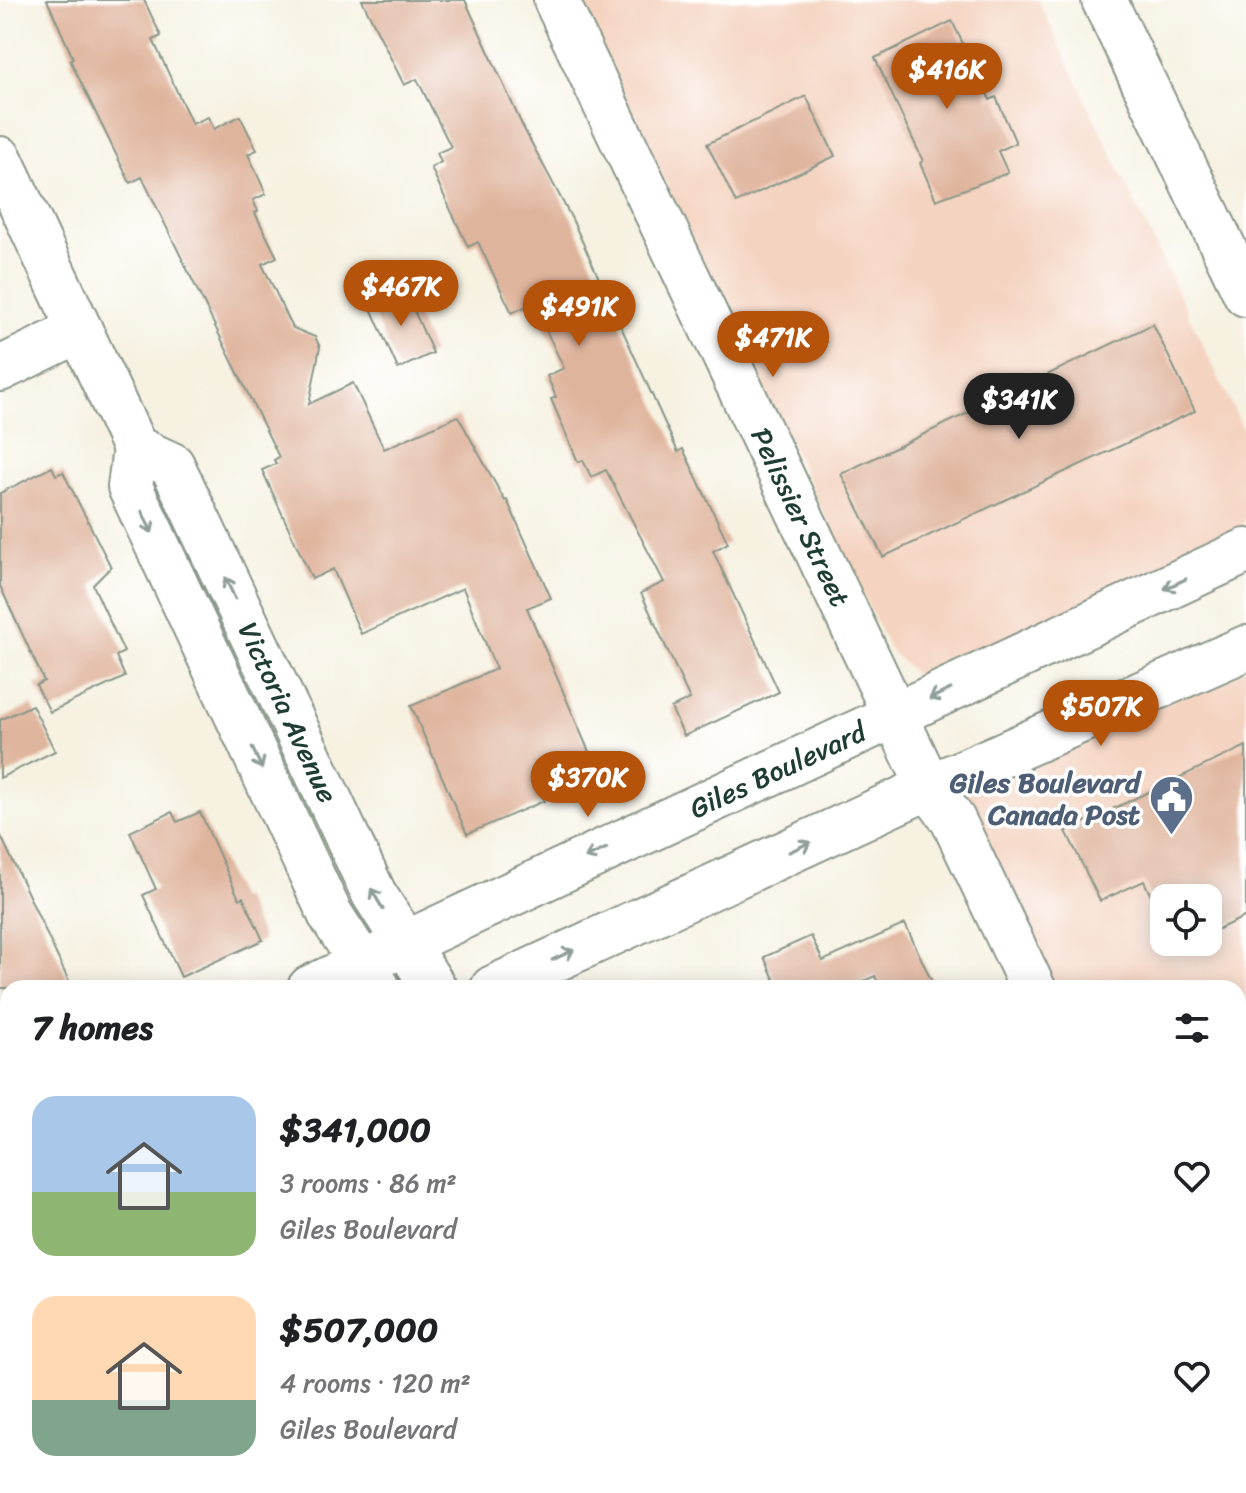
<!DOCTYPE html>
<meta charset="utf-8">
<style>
:root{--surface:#fff;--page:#f6f6f6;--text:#202124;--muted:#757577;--accent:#b45309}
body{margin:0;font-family:Sriracha,sans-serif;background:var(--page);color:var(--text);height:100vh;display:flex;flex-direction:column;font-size:30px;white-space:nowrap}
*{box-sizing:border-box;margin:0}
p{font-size:26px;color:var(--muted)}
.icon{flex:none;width:44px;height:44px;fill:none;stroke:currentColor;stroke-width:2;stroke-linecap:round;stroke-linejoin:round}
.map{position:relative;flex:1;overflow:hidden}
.drawer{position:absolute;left:0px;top:980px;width:1246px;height:514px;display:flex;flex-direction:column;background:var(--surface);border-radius:24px 24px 0 0;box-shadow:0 4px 20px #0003}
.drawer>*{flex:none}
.fabs{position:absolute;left:1150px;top:884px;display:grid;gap:16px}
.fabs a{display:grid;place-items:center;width:72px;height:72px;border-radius:16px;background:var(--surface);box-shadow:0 4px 20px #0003;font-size:40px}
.price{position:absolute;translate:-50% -68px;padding:0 18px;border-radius:28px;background:var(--accent);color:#fff;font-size:26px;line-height:52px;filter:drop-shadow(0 2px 4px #0008)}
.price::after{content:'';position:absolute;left:50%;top:48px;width:24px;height:18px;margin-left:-12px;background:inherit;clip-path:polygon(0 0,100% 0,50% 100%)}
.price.on{background:#222;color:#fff}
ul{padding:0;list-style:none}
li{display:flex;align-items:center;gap:24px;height:200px;padding:0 32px}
li span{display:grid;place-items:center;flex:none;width:224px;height:160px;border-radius:24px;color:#555}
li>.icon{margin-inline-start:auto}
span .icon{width:96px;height:96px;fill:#fffc;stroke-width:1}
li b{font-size:34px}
h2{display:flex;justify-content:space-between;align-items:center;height:96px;padding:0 32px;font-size:34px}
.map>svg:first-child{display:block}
</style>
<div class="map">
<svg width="1246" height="1493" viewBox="0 0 1246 1493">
<rect width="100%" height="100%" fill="#fff"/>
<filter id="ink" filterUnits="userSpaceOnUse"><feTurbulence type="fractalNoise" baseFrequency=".0125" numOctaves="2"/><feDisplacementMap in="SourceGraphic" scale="16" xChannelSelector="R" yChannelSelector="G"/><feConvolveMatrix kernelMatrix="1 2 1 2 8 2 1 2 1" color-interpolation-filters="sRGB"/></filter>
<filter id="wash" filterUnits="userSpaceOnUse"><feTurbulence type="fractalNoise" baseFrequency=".006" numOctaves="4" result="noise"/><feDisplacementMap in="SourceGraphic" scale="32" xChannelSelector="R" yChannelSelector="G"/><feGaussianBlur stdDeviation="1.8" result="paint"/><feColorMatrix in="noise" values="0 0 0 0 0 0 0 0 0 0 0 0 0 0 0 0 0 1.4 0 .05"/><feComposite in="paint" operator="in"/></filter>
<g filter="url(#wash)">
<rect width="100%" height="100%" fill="#f6f1e1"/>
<g fill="#f4d3c0" fill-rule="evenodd">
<polygon points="578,0 1038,0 1246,435 1246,519 1235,537 951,672 917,676 889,649"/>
<path d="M1246 668V1398L1238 1381V988H1052L960 794ZM1164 898H1208V942H1164Z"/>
</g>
<g id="blocks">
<g fill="#dfb49c">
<polygon points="47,0 144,0 161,36 153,40 192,124 208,117 214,129 240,116 257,150 248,154 266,194 253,200 258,211 255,213 277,257 262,264 293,328 315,337 320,347 309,404 353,383 384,449 458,416 505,501 507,500 551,598 527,608 590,754 534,778 544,801 467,834 411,706 496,669 463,588 361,634 333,569 312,579 262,470 276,464 274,460 279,457 142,177 130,183 70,60 73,58"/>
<polygon points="362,0 465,0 522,125 572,219 678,452 683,449 728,543 713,551 779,692 684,736 671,708 690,699 641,593 664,582 606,470 591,477 583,460 578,462 551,399 556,397 547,376 564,368 533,303 512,313 478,242 468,247 431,168 441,162 437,153 451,147 417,79 404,85"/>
<polygon points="952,21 990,100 996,97 1016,143 998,151 1008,173 936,200 920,163 923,161 875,58"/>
<polygon points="806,96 835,156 736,203 707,144"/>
<polygon points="404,288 433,353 398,369 369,304"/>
<polygon points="1153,324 1195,411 883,557 841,474"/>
<polygon points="52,467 56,475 63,472 111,567 93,585 124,652 116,656 125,677 50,712 36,685 44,681 0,586 0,493"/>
<polygon points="32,705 55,751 0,778 0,720"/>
<polygon points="1246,746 1246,916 1208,934 1208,898 1164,898 1164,923 1144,881 1100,901 1066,831"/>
<polygon points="172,812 177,822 200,812 239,899 243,897 263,940 181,977 143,895 156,889 130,832"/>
<polygon points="0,834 72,988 0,988"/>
<polygon points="905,924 935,988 880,988 875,976 848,988 766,988 776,983 764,957 811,936 823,961"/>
</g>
</g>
</g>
<g filter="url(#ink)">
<use href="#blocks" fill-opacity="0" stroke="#8a978a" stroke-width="2"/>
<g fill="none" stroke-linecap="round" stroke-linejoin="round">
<defs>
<g id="minor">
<path id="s1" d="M556 0 929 787 953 820 1033 988"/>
<polyline points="0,159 135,448 130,487 330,914 378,988"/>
<polyline points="0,369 80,330"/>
<path id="s2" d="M135 448 172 465 374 894 434 988"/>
<path id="s3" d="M310 988 1246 551"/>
<polyline points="493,988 929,787 1246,648"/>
<polyline points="0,1130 8,1127"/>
<polyline points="0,1222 8,1218"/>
<polyline points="1238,1418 1246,1434"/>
<polyline points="0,1420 8,1436"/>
<polyline points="32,1486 36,1493"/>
<polyline points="628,1486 631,1493"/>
<polyline points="675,1486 678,1493"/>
</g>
<polyline id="primary" points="1104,0 1246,294"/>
</defs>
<use href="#minor" stroke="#8a978a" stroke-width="48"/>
<use href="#primary" stroke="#8a978a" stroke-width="48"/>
<use href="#minor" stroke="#fff" stroke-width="44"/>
<use href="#primary" stroke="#fff" stroke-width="44"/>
</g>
<defs><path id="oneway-shaft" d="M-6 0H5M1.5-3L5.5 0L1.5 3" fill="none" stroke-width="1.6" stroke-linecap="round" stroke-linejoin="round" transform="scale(2)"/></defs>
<g stroke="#8f9e9a">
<use href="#oneway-shaft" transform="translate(147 522) rotate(65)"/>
<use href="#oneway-shaft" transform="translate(1175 584) rotate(155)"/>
<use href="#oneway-shaft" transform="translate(230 588) rotate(-115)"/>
<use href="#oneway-shaft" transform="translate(940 694) rotate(155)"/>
<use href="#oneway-shaft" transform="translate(257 758) rotate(65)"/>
<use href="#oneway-shaft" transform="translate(800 847) rotate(-25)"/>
<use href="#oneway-shaft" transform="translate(596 853) rotate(155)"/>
<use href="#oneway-shaft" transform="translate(377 899) rotate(-120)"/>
<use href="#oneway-shaft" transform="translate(563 955) rotate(-25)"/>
</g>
</g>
<defs>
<symbol id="civic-pin" viewBox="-11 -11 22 30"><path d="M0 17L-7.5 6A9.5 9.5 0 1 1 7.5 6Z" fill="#5c6f8a" stroke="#fff"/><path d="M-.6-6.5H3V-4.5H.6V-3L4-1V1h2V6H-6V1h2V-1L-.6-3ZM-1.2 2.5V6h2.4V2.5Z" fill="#fff"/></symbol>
</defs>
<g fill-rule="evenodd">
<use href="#civic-pin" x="1146" y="772" width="51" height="69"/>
</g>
<g text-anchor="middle" stroke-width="7" stroke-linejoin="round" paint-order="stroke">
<g font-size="28" fill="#1f3d34" stroke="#fff">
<text dy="10" stroke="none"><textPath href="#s1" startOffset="572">Pelissier Street</textPath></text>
<text dy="10" stroke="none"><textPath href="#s2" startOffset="314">Victoria Avenue</textPath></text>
<text dy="10" stroke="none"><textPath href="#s3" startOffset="516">Giles Boulevard</textPath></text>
</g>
<g font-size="28" font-weight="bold" fill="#4e5e75" stroke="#fff" text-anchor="end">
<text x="1140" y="792">Giles Boulevard<tspan x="1140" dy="32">Canada Post</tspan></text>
</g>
</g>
</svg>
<div class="fabs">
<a><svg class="icon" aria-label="locate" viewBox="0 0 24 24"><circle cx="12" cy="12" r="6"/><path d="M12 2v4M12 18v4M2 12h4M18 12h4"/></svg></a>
</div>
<b class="price" style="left:947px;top:111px">$416K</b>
<b class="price" style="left:401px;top:328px">$467K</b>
<b class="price" style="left:579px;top:348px">$491K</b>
<b class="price" style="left:773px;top:379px">$471K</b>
<b class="price on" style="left:1019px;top:441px">$341K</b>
<b class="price" style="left:1101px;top:748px">$507K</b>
<b class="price" style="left:588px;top:819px">$370K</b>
<section class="drawer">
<h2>7 homes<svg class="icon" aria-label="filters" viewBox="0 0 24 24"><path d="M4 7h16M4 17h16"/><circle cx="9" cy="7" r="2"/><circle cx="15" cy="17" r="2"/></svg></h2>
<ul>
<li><span style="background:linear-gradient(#a9c7e8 60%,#8fb573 0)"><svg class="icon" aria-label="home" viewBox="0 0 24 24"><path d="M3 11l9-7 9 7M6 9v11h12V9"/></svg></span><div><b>$341,000</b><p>3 rooms · 86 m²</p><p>Giles Boulevard</p></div><svg class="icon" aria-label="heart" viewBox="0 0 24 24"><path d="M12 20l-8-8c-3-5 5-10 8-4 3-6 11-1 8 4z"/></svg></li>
<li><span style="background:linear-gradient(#ffd9b3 65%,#7fa58c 0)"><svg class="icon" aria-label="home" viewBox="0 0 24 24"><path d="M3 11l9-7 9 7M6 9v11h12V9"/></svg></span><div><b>$507,000</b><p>4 rooms · 120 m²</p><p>Giles Boulevard</p></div><svg class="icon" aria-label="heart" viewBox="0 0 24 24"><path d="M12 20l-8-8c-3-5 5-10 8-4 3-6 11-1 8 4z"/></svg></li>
</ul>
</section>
</div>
